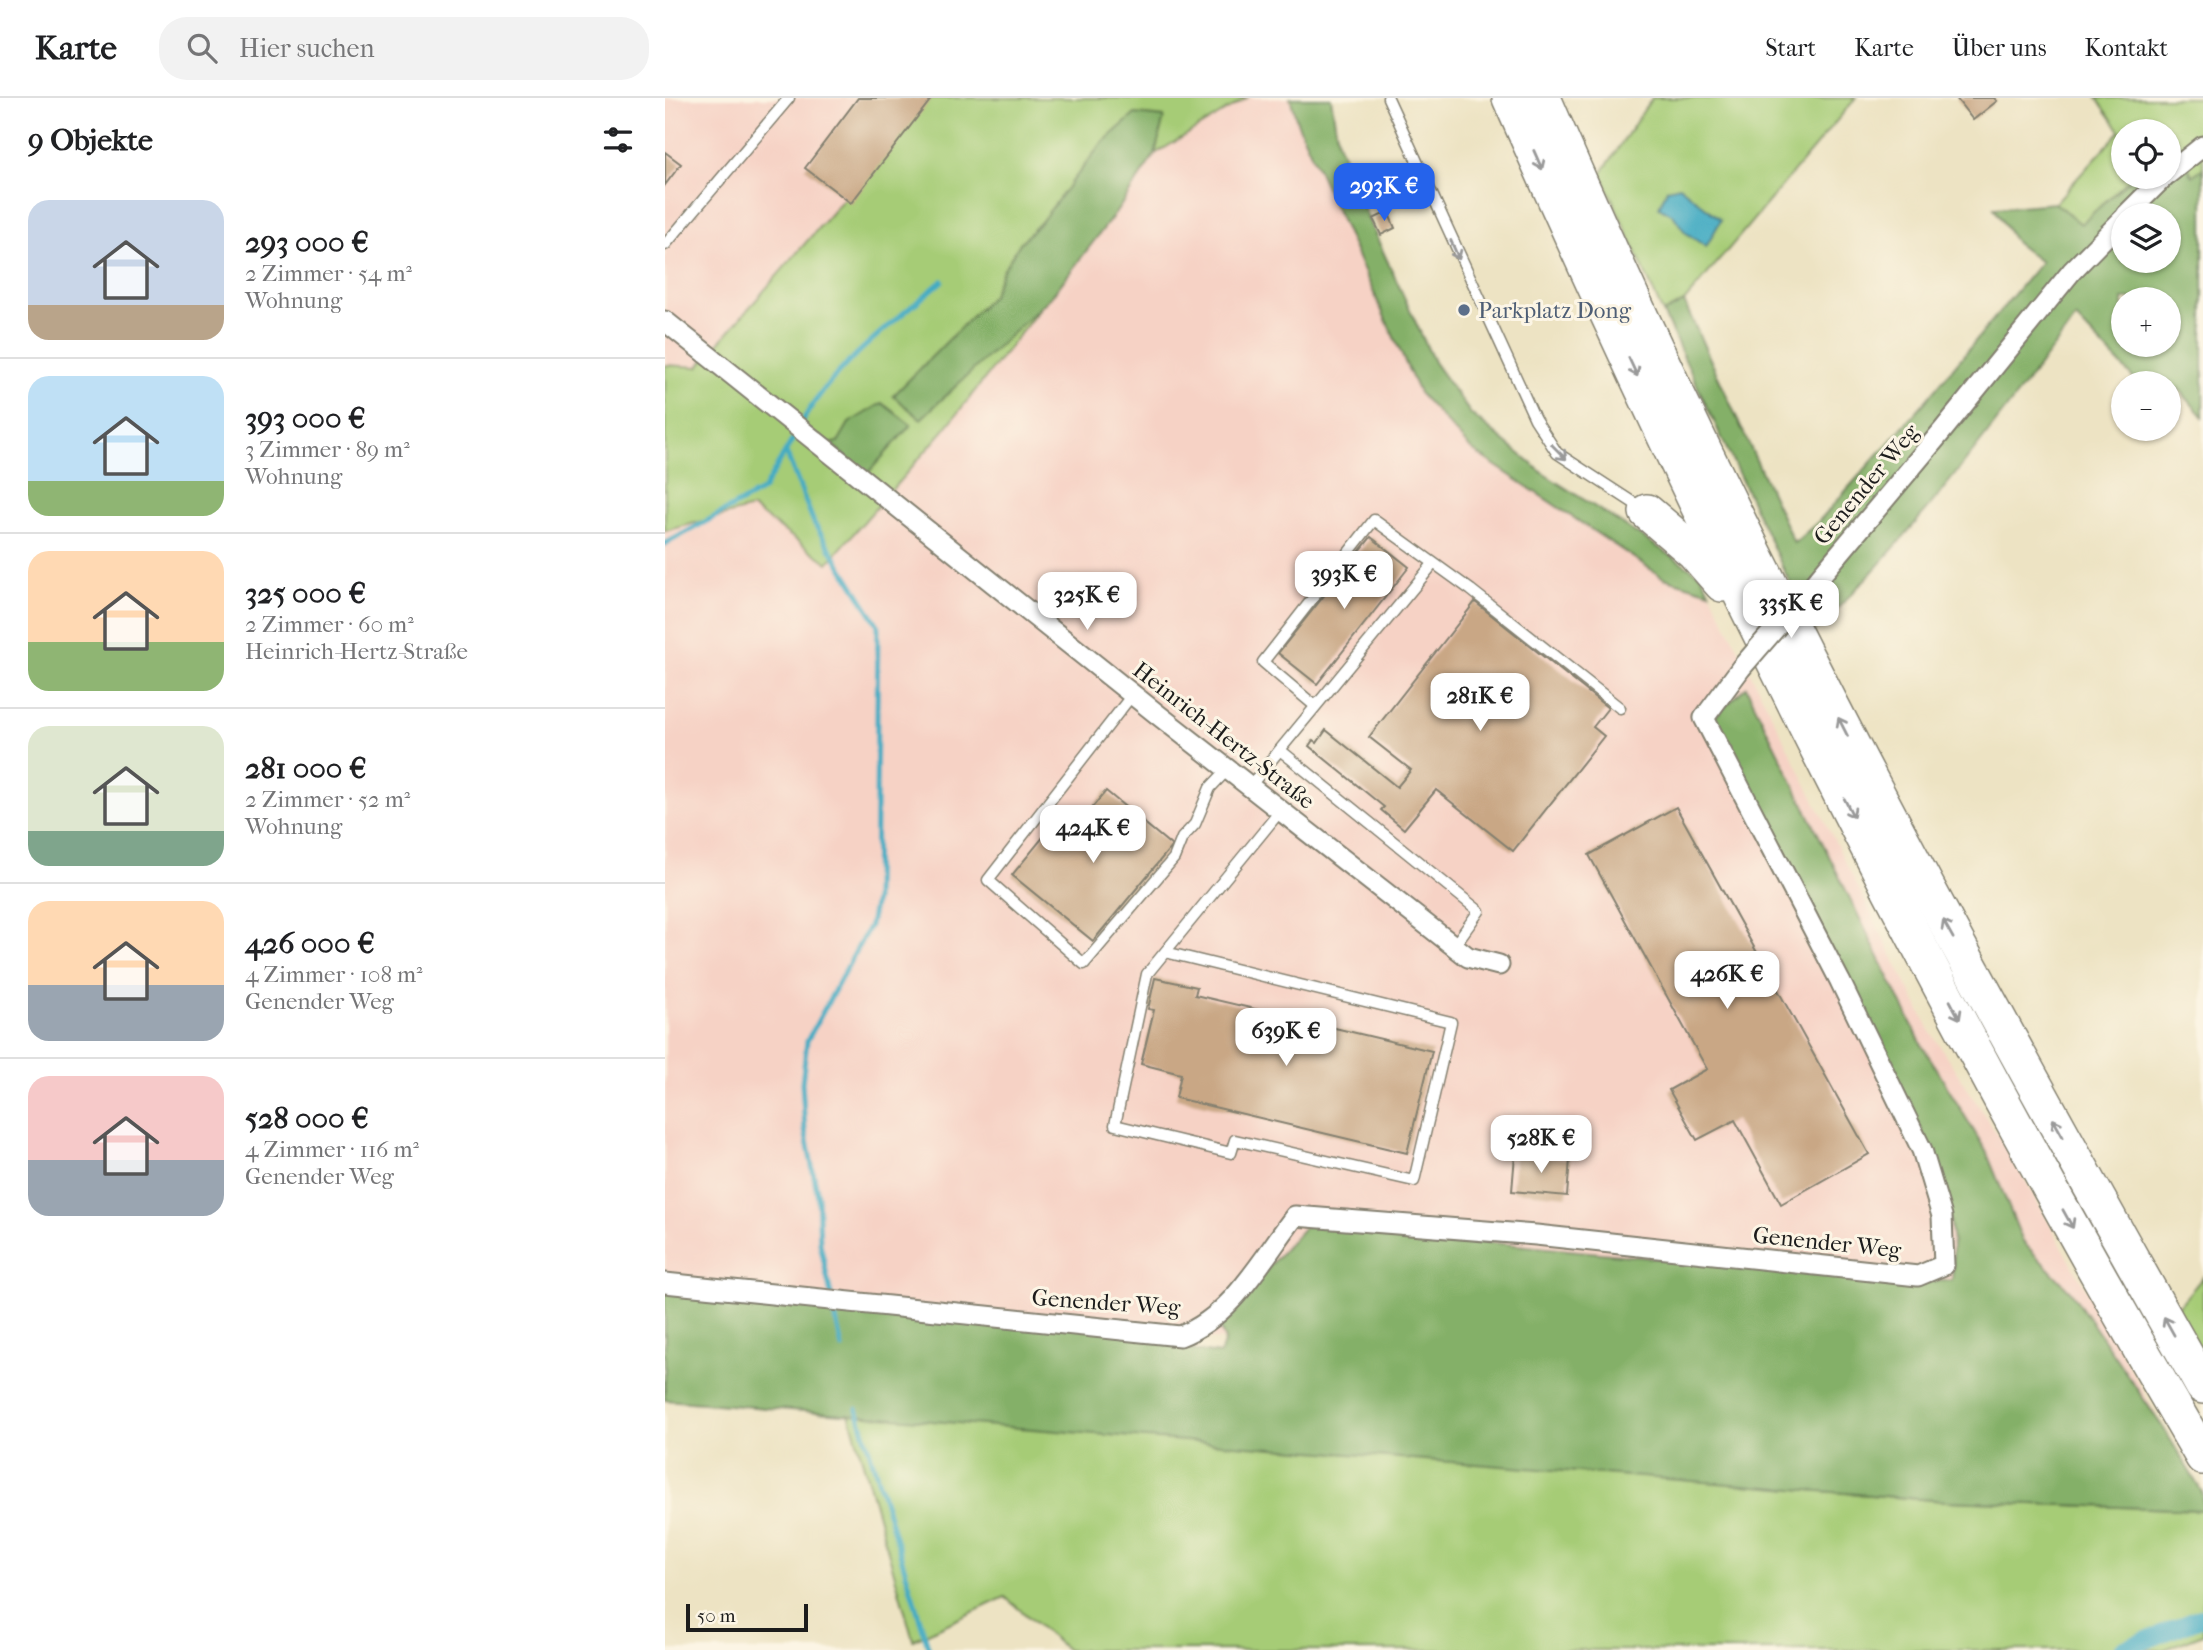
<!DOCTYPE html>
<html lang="de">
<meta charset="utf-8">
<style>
:root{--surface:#fff;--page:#f2f2f2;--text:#202124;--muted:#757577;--line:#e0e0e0;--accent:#2563eb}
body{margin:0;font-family:"IM FELL French Canon",serif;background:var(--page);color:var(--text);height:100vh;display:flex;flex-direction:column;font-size:26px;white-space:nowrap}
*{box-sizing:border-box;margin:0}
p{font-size:23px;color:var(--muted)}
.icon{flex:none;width:38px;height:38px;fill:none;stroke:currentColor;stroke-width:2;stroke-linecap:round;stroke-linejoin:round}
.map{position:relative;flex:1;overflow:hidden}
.drawer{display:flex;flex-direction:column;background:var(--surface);width:665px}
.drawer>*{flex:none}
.fabs{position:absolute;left:1446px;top:21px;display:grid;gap:14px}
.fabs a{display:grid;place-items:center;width:70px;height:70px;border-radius:50%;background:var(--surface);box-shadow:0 2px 5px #0004;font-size:35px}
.scale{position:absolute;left:21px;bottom:18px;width:122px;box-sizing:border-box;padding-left:7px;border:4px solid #1c1c1c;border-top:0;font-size:19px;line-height:24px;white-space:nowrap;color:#1c1c1c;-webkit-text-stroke:5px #fcf5e5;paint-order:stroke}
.price{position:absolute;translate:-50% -60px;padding:0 16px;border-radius:14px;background:#fff;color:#222;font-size:23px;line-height:46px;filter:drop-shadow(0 2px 4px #0008)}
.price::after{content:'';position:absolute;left:50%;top:42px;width:21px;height:16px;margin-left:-10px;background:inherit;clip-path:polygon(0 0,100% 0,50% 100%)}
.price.active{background:var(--accent);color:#fff}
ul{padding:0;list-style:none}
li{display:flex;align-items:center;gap:21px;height:175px;padding:0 28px}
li+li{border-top:2px solid var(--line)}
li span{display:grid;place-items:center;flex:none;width:196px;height:140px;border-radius:21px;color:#555}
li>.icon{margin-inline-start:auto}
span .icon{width:84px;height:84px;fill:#fffc;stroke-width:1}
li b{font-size:30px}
h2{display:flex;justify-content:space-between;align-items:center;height:84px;padding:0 28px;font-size:30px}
header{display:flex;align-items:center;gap:42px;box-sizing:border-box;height:98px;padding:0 35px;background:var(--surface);border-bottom:2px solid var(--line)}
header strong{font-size:33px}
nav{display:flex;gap:38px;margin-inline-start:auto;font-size:24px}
.search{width:490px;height:63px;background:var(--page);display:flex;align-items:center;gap:18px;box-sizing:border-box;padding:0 24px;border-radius:28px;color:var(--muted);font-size:26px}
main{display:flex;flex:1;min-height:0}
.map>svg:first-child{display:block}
</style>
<header>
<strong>Karte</strong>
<div class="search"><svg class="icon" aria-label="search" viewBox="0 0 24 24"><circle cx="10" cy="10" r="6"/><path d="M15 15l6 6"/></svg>Hier suchen</div>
<nav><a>Start</a><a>Karte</a><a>Über uns</a><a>Kontakt</a></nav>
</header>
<main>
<section class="drawer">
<h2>9 Objekte<svg class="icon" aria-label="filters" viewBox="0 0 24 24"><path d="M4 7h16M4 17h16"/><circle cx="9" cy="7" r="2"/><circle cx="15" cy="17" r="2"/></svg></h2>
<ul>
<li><span style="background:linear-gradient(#c9d6e8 75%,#b9a48a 0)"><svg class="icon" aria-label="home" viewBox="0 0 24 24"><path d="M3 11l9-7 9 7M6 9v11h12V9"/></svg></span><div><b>293 000 €</b><p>2 Zimmer · 54 m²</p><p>Wohnung</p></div></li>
<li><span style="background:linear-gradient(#bfe0f5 75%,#8fb573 0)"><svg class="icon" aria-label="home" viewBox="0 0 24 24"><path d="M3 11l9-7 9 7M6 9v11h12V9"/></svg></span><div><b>393 000 €</b><p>3 Zimmer · 89 m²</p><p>Wohnung</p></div></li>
<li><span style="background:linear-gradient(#ffd9b3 65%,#8fb573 0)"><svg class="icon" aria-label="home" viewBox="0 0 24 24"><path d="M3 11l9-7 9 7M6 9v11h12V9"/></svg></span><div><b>325 000 €</b><p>2 Zimmer · 60 m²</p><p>Heinrich-Hertz-Straße</p></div></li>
<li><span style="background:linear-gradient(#dfe7d0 75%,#7fa58c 0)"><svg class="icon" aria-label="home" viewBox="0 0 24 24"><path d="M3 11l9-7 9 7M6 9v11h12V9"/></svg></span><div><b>281 000 €</b><p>2 Zimmer · 52 m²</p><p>Wohnung</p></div></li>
<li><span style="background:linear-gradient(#ffd9b3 60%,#9aa5b1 0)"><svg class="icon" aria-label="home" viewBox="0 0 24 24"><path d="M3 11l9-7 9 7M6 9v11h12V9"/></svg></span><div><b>426 000 €</b><p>4 Zimmer · 108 m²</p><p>Genender Weg</p></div></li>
<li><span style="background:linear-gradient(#f6c9c9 60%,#9aa5b1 0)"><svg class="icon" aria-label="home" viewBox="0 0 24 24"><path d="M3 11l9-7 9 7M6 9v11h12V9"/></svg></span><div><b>528 000 €</b><p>4 Zimmer · 116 m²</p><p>Genender Weg</p></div></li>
</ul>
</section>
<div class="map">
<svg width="1538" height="1552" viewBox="0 0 1538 1552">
<rect width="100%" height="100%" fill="#fcf5e5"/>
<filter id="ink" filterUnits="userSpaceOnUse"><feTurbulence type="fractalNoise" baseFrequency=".0143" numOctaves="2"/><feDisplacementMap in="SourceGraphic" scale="14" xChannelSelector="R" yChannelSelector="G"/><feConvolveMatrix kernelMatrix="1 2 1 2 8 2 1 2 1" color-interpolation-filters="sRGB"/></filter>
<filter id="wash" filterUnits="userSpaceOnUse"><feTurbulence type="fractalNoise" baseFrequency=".00686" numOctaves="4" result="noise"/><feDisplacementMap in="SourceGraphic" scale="28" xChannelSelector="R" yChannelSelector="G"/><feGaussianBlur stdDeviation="1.57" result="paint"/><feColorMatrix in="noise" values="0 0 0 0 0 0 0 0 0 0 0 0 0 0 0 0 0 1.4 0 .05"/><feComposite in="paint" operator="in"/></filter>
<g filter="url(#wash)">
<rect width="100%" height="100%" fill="#ede3c3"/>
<g fill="#f6d2c5">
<polygon points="0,0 266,0 33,269 0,267"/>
<polygon points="582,0 625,0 633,27 754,295 807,352 999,480 1045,494 1265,933 1350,1064 1499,1331 1223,1299 515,1238 0,1183 0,433 87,410 163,465 279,332 452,113 490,56"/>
</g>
<g fill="#a6cc76" stroke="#617449" stroke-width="2">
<polygon points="266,0 582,0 490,56 452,113 279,332 163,465 87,410 0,433 0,267 33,269"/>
<polygon points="987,0 1191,0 1019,204 998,215 936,76"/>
<polygon points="1432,0 1538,0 1538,72 1528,79 1511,43 1503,48 1503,33 1458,33 1458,79 1467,79 1416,126 1390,105 1455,33"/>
<polygon points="1538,1179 1538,1262 1510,1212"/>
<polygon points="184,1315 1280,1403 1538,1412 1538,1536 1498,1552 402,1552 340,1499 248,1542"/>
</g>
<g fill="#84b067" stroke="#506642" stroke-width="2" fill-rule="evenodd">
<polygon points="625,0 666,0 673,44 704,123 769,264 806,316 879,376 1036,477 1045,494 999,480 807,352 754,295 633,27"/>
<polygon points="470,16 499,19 490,56 452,113 386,199 256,321 228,298 327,198 337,174 355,145 375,125 437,45"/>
<path d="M1511 42 1527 78 1538 70V319L1513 290 1507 300 1503 296V285H1473L1411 220C1328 327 1247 441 1148 534L998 215 1019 204 1129 445 1153 424 1259 305 1376 164 1351 145 1329 110 1390 105 1416 126 1467 79H1503V48ZM1458 117H1503V163H1458ZM1458 201H1503V247H1458Z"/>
<polygon points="217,305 246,327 202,376 165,346 173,344 184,325"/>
<path d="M1081 589 1257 947 1321 1053 1358 1144 1406 1194 1499 1331 1538 1396V1412L1280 1403 0 1302V1185L515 1238 525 1252 555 1256 560 1242 553 1226 641 1127 1252 1185 1287 1182C1292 1129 1280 1094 1263 1045L1048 620Z"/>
</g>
<polygon fill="#43abc3" stroke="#306470" stroke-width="2" points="1014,88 1056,122 1041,149 1020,134 1008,117 994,109 1002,91"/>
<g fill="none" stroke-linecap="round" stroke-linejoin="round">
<g stroke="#43abc3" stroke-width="5">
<path d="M136 326C167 268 228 225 277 183"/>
<polyline points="121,354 149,425 213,527 210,802 205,827 142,943 137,985 140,1032 153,1099 155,1145 166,1197"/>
<polyline points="0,446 98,392 132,334"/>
<polyline points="168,1207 177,1250"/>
<polyline points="192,1311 264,1552"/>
</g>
<polyline stroke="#43abc3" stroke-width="18" points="1457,1552 1538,1519"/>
</g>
<g id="blocks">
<g fill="#c9a785">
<polygon points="193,0 267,0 186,105 140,70"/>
<polygon points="1291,0 1329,0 1332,3 1308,22"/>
<polygon points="0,54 16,66 0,87"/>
<polygon points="723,114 730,130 716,137 708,121"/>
<polygon points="706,439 744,469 652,586 613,555"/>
<polygon points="810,504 943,610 928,629 939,638 848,753 771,692 739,731 716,712 719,709 644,648 648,642 652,645 661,632 732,689 746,672 704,639"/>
<polygon points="441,693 507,748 428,843 347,777 388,727 403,738"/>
<polygon points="1011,709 1204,1056 1116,1106 1070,1022 1032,1042 1004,992 1042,971 924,757"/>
<polygon points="490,880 532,889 530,897 767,953 742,1055 511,1000 516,976 476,966 489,912 483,911"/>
<polygon points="850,1057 905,1061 902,1098 847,1093"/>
</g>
</g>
</g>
<g filter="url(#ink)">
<use href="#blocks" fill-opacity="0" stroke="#848070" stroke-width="2"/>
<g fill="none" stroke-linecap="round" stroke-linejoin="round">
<defs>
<g id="service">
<polyline points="723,0 870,321 892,355 978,411"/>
<polyline points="0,147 124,0"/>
<polyline points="467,597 323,782 419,866 509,760 517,740 530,726 545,690 563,671"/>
<polyline points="650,608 598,564 709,422 806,492 955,610"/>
<polyline points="615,652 814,813 789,848"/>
<polyline points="585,688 768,466"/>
<polyline points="500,854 786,924 749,1083 570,1042 566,1055 450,1027 482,876 616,712"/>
</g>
<g id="minor">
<polyline points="1503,76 1538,48"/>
<polyline points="1461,117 1499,79"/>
<polyline points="0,223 492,616 803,859 834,867"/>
<polyline points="1147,488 1278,332 1407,173 1458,121"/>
<path d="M0 1185 515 1238C567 1219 597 1161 630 1118L871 1137 1253 1178 1279 1167 1277 1118 1257 1052 1175 883 1039 620 1076 570"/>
</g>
<g id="motorway">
<path d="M845 0C1051 465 1281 921 1538 1359"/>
<path d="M878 0C1068 444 1300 868 1538 1288"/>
<polyline points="982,414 1029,454 1057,486"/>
</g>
</defs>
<use href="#service" stroke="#848070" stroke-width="13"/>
<use href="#minor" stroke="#848070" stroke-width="23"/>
<use href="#motorway" stroke="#848070" stroke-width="38"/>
<use href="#service" stroke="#fff" stroke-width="10"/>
<use href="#minor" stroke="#fff" stroke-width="19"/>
<use href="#motorway" stroke="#fff" stroke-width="35"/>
<defs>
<polyline id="minor-bridge" points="1076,570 1147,488"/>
</defs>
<use href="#minor-bridge" stroke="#848070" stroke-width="23" stroke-linecap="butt"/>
<use href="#minor-bridge" stroke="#fff" stroke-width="19"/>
</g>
<defs><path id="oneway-shaft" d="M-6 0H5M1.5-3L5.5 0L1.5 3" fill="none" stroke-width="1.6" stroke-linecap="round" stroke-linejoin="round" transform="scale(1.75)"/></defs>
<g stroke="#999">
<use href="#oneway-shaft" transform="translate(873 62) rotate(66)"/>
<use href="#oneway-shaft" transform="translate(790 152) rotate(66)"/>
<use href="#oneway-shaft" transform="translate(968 269) rotate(65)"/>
<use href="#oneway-shaft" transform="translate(894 354) rotate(45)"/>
<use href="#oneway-shaft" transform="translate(1178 629) rotate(-117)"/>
<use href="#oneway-shaft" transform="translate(1184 710) rotate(63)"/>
<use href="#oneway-shaft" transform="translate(1283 831) rotate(-119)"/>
<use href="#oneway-shaft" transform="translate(1290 912) rotate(62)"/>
<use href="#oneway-shaft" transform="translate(1393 1030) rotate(-119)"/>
<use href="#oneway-shaft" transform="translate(1403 1121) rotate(61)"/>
<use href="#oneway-shaft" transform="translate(1504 1228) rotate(-119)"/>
</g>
</g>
<circle fill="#5c6f8a" stroke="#fcf5e5" stroke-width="2.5" cx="799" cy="212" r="7"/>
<g text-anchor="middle" stroke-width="6" stroke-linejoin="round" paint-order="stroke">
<g font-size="23" fill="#4e5e75" stroke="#fcf5e5" text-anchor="start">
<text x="813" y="220">Parkplatz Dong</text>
</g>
<g font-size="23" fill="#1c1c1c" stroke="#fcf5e5">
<text transform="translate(1201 386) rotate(-50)" y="8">Genender Weg</text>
<text transform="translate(559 637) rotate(38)" y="8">Heinrich-Hertz-Straße</text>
<text transform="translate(1162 1144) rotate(6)" y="8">Genender Weg</text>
<text transform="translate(441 1204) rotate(4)" y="8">Genender Weg</text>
</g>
</g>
</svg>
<div class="fabs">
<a><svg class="icon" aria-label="locate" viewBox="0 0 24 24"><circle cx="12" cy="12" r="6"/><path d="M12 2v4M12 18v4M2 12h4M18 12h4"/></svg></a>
<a><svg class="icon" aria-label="layers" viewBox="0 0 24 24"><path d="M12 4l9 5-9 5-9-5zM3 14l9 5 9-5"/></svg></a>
<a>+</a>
<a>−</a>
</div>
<div class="scale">50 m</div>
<b class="price active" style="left:719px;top:125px">293K €</b>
<b class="price" style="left:679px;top:513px">393K €</b>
<b class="price" style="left:422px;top:534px">325K €</b>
<b class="price" style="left:1126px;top:542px">335K €</b>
<b class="price" style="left:815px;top:635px">281K €</b>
<b class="price" style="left:428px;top:767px">424K €</b>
<b class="price" style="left:1062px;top:913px">426K €</b>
<b class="price" style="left:621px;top:970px">639K €</b>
<b class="price" style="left:876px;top:1077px">528K €</b>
</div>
</main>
